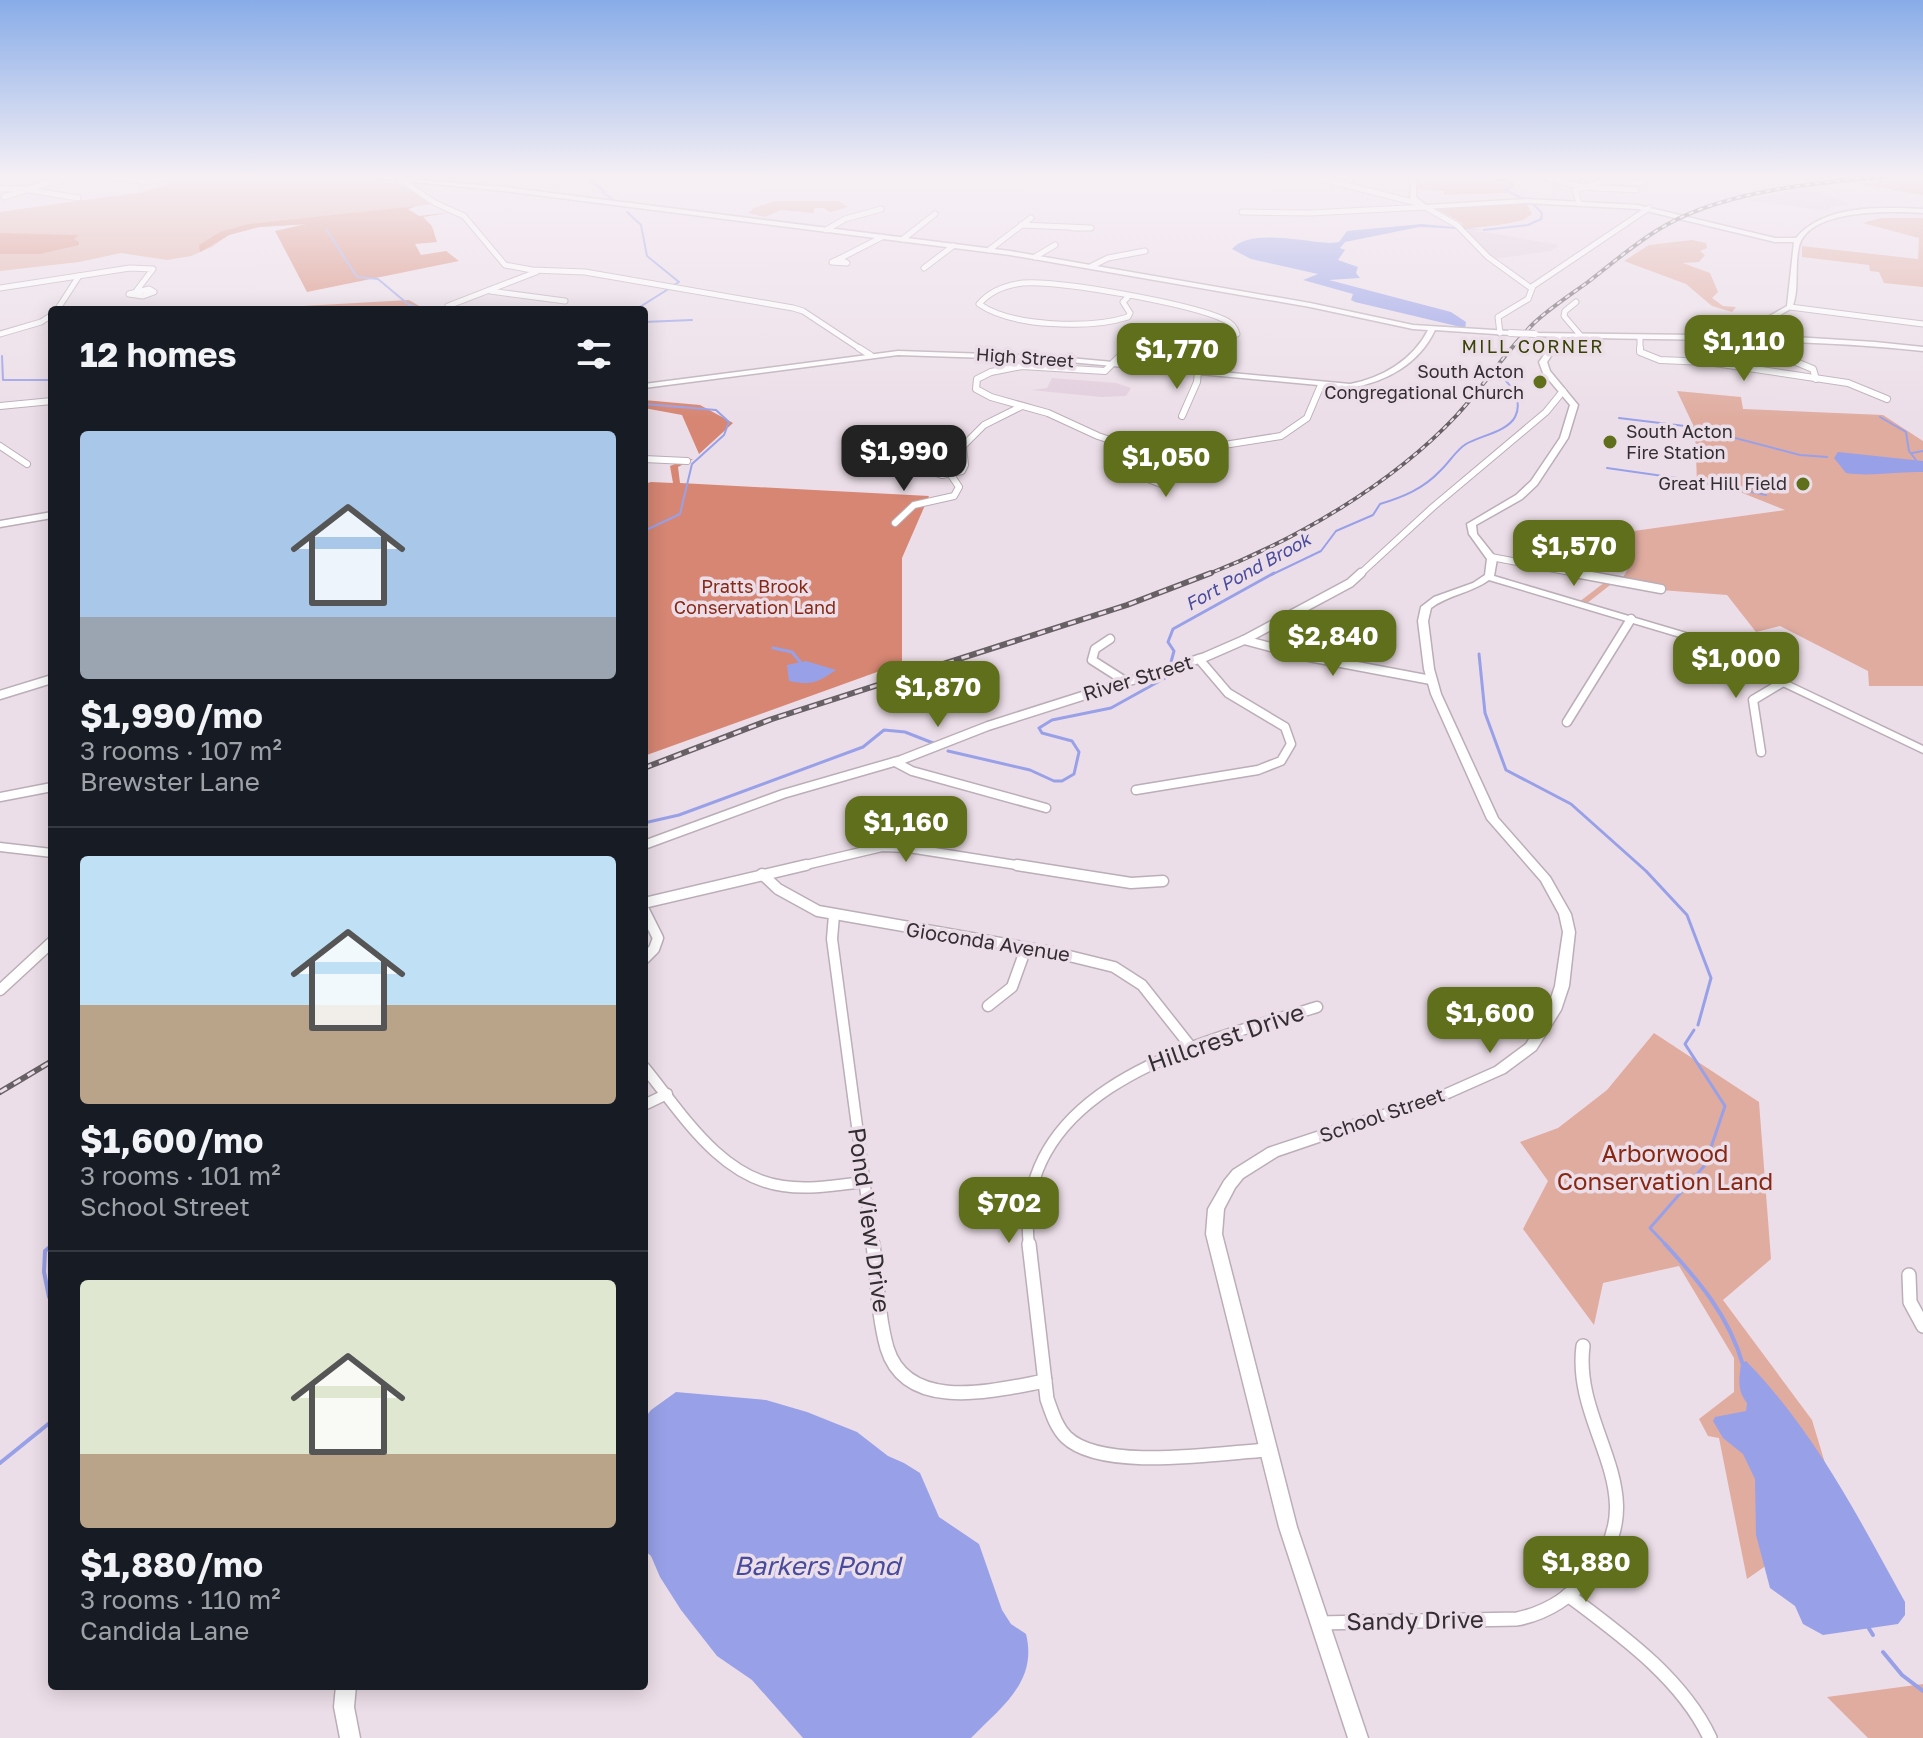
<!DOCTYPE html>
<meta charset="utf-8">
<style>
:root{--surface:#171b24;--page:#242831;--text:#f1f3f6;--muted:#9ea1a6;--line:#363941;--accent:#5f6f1b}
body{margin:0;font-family:"Golos Text",sans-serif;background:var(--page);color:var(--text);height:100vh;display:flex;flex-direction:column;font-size:30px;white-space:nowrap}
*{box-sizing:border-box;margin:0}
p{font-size:26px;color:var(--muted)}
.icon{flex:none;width:44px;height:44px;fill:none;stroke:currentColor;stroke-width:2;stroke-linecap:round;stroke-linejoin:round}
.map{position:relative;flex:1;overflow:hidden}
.side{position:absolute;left:48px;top:306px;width:600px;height:1384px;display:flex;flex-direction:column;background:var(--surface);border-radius:8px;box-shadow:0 4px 20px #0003}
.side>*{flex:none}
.price{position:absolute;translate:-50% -68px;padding:0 18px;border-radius:16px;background:var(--accent);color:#fff;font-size:26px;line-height:52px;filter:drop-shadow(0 2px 4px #0008)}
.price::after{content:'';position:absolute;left:50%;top:48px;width:24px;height:18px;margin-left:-12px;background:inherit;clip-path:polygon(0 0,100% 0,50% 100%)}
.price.current{background:#222;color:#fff}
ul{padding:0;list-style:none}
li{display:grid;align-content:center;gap:16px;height:424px;padding:0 32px}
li+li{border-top:2px solid var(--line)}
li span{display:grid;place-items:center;height:248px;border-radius:8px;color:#555}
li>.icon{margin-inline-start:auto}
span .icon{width:144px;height:144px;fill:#fffc;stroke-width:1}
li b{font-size:34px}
h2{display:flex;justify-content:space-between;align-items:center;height:96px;padding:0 32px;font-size:34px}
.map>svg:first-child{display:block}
</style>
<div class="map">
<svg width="1923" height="1738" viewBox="0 0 1923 1738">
<rect width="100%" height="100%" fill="#ecdee8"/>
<g fill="#e2cedd">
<polygon points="1805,187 1852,205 1830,207 1829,211 1746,200"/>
<polygon points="1465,230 1484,232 1559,245 1550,251 1494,259"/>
<polygon points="1052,378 1116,383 1131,388 1126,396 1101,397 1031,390 1047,388"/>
</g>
<g fill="#e0aca0">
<polygon points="213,176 342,176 399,182 431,204 311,224 259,227 229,235 212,247 191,256 167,260 121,253 79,262 0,271 0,212 142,192 189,178"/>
<polygon points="1010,176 1199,176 1135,176 1101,183 1027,181"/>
<path d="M1416 176C1439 176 1500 170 1515 184L1506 188 1508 193 1444 195V191L1416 189Z"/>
<polygon points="1923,176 1923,195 1853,183 1918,177 1916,176"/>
<polygon points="775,201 839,201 848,207 830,212 824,208 814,208 814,213 781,210 765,217 748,213 754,208"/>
<polygon points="1526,203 1532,214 1523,220 1505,224 1464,229 1462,223 1435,208"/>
<polygon points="1881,218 1923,218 1923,287 1884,283 1879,272 1870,271 1869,265 1802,257 1802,246 1918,259 1919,238 1863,223"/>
<polygon points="1692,240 1706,243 1707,248 1700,251 1705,255 1699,262 1683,263 1710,273 1718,292 1712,298 1723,306 1736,307 1732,312 1712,306 1686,284 1624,261 1649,245"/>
<polygon points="1677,391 1741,397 1743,409 1883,415 1923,441 1923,686 1869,686 1868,671 1780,626 1756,632 1727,595 1647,589 1614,582 1586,604 1579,602 1609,579 1621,581 1630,565 1573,554 1564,569 1557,568 1562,558 1555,556 1561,541 1785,510 1730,488 1697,483 1695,429"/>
<polygon points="1654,1033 1759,1102 1771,1259 1723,1300 1812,1420 1859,1576 1767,1565 1747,1579 1719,1438 1708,1436 1699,1419 1734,1392 1734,1358 1679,1266 1603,1283 1594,1325 1523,1229 1548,1181 1520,1142 1558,1128 1607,1090"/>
<polygon points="1923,1684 1923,1738 1868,1738 1827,1697"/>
</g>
<g fill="#d68673">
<polygon points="417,206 408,209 419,216 453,212 423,217 432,226 437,242 415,244 421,255 446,251 459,261 307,292 275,231 306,224 259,227 229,235 200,252 199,245 220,232 249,224"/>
<polygon points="0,233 79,235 74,239 79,242 79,245 40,254 0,254"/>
<polygon points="409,300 426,310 231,310"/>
<polygon points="644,400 700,405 733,423 699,454 682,415 644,408"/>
<polygon points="688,459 693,459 678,467 680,483 929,496 902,558 902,663 644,756 644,484 651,482 673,483 670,466"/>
</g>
<g fill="#98a1e8">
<path d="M1422 224 1485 230 1419 227 1345 242 1340 248 1345 250 1338 260 1358 267 1356 273 1360 278 1329 280 1451 312 1466 322 1465 328 1355 302 1351 300 1353 294 1303 280 1318 274 1251 259 1232 249C1249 228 1305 242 1330 243L1339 242 1347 231Z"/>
<path d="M1838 452 1923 461V472C1896 471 1873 477 1846 473L1834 458Z"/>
<path d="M806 661 836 670C818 682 812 686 789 681L787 665Z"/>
<path d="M1746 1361C1814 1430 1858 1517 1905 1602V1615L1898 1624 1823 1635 1803 1624 1795 1606 1770 1588 1756 1535 1755 1479 1743 1454 1723 1438 1713 1421 1715 1417 1746 1411 1747 1403C1737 1391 1739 1379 1741 1364Z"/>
<path d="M676 1392 766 1400 807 1412 857 1432 888 1456 904 1463 920 1473 939 1517 979 1544 1002 1610 1011 1624 1026 1634C1038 1682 1001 1707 971 1738H803L752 1680 717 1656 681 1610 660 1577 651 1556 644 1550V1419L651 1410Z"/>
</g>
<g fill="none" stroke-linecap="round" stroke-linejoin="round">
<g stroke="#98a1e8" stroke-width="2">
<polyline points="584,176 604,191"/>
<polyline points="1468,176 1510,181 1513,186 1505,190 1525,200"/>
<polyline points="602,192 617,202"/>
<polyline points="627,212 641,225 647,256 679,282 674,285"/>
<polyline points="326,229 357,277 378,279 409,305 429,310"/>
<polyline points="1484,230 1528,225 1541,219 1542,213 1532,203"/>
<polyline points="635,310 670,288"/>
<polyline points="644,322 692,320"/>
<polyline points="2,356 3,380 52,380"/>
<polyline points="644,404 716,410 729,422 724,435 692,464 680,514 644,531"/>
<polyline points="1880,417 1906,432 1909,451 1916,460"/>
<polyline points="1619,418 1693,427 1800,455 1827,457"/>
<polyline points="1912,453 1923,451"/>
<polyline points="1607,468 1705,482 1766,495"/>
<path d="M1271 575 1321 551 1336 531 1373 515 1380 504C1403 497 1423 489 1440 471 1449 463 1456 450 1466 444 1480 436 1508 431 1515 417 1524 399 1510 385 1499 373"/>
</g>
<g stroke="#98a1e8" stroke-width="3">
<polyline points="773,648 792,652 801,663"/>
<polyline points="1479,654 1485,713 1506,770 1571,804 1646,871 1687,915 1711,978 1698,1025"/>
<polyline points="1171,662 1174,651 1168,642 1173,629 1274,573"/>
<polyline points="948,751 1030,770 1054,781 1062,781 1074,774 1079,752 1072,741 1042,733 1039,728 1052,720 1111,708 1165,678 1167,673"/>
<polyline points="644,823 679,815 863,747 884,730 905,732 933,743"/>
<polyline points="1667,1246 1650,1228 1705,1165 1725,1106 1685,1044 1694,1030"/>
</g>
<g stroke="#98a1e8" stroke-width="4">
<path d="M1665 1244C1699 1281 1729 1316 1743 1365"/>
<polyline points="52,1245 45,1251 44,1272 49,1297 52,1298"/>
<polyline points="0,1463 52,1421"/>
<polyline points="1868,1627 1873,1635"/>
<polyline points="1883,1652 1902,1675 1923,1691"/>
</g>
<defs>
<g id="street-far4">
<polyline points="106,176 147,182 172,176"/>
<polyline points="404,176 401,180 435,203 464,216 505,265 532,270 585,272 793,308 803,311 862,350"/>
<polyline points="1310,176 1417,203"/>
<polyline points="1539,176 1583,187 1636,190"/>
<polyline points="0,189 23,189 78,198"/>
<polyline points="4,197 69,176"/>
<polyline points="1579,203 1575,190 1604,181 1643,183"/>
<polyline points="1242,212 1310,213 1425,207 1457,225 1488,257 1531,288"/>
<polyline points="1021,225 1091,228 1073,228"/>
<polyline points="826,230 845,219 881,209"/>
<polyline points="903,239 935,214"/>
<polyline points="989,250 1031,218"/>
<polyline points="1035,257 1055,245"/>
<polygon points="839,259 847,263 832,262"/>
<polyline points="839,259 882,237"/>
<polyline points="1092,266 1108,258 1145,251"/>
<polyline points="924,268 953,246"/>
<polyline points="0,288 130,268 153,269 137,290"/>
<polygon points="149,289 154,292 143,296 129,294"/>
<polyline points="490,291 565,301"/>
<polyline points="1576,302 1565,311 1564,316 1581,336"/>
<polyline points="448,306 536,272"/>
<polyline points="1790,307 1923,324"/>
<polyline points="57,310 79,276"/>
<polyline points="1500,333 1498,317 1528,299 1533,286 1649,208"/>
<polyline points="0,334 41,322 52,315"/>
<polyline points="1640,338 1640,350"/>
<polyline points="1728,349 1732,350"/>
<path d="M1125 350 1132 346 1212 344 1237 334C1235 327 1232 323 1225 320 1192 304 1060 280 1023 283 1006 285 990 291 979 304 1012 327 1090 329 1128 317L1130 313 1123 302 1127 298"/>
</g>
<g id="street-far3">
<polyline points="859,348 870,355"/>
<polyline points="1128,348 1105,371 1022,366 991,372 977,379 976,389 991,397 1048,413 1098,436 1140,450 1148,457 1281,436 1307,418 1321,385"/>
<polyline points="1640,348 1640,352 1660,360 1708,362 1848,383 1887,399"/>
<polyline points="1728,349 1796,362 1813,369 1816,379"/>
<polyline points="0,406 52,401"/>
<polyline points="1182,416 1197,382 1198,372"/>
<polyline points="0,446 27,464"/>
<polyline points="960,449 984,425 1022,406"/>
<polyline points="644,459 687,461"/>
<polyline points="962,459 946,456 925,469 942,475 962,471 965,465 963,447"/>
<polygon points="1157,469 1174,472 1179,477 1161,484 1143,477 1147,471"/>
<polyline points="895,523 914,505 954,496 959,487 951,475"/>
<polyline points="1491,557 1586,575"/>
<polyline points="1359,575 1433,507 1546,412 1563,391"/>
</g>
<g id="street-far2">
<polyline points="1575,573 1661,589"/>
<polyline points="1110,639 1095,649 1092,660 1125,681"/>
<polyline points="1244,640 1309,657 1431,680"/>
<polyline points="0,695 52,679"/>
<polyline points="1567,722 1631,619"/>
<polyline points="1761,752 1753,700 1783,682"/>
<polyline points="895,762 912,771 1046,808"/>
<polyline points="1136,790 1258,770 1281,761 1291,744 1285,727 1228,693 1199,659"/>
<polyline points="0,797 52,787"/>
<polyline points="644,845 783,794 901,760 988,726 1205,657 1244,640 1350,583 1361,573"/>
<polyline points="797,867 882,847 909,848 1029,867"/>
</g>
<g id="street-far1">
<polyline points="1017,865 1131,883 1163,881"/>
<polyline points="762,874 778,889 818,911 1057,953 1114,967 1142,985 1191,1047"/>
<polyline points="644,903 806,865"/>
<polyline points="644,910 658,938 654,949 644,959"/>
<polyline points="834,915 832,939 873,1246"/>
<polyline points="0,990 52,942"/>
<polyline points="988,1006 1012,987 1026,948"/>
<path d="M644 1067C681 1112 720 1178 783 1186 810 1190 837 1185 864 1182"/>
<polyline points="644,1105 667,1094"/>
<path d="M1029 1246C1011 1086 1200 1043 1317 1007"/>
</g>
<g id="street">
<path d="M873 1244C877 1278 878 1316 887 1348 907 1414 996 1390 1045 1381"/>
<path d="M1029 1244 1047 1399C1052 1413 1056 1427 1066 1437 1102 1472 1219 1453 1267 1450"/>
<polyline points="1909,1275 1910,1302 1923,1326"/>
<path d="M1568 1595C1620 1634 1682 1678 1710 1738"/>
<path d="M1319 1623 1517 1619C1547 1613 1570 1598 1589 1575 1659 1495 1572 1430 1583 1346"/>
</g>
<g id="secondary">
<path d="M355 176H371L504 187 1010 251 1310 303 1413 325 1510 331 1513 333 1510 335 1435 330C1419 364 1386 382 1350 388L1048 360 898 355 644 388V384L898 351 1048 356 1350 384C1382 378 1413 360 1428 330L1413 329 1310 307 1010 255 504 191Z"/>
<path d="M1411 176H1416V197L1426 205 1527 199 1638 205 1775 238H1796C1824 204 1882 207 1923 209V213C1892 211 1808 208 1799 247 1794 267 1800 289 1792 308L1765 324 1707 333 1704 331 1705 330 1761 321 1787 306 1794 242H1775L1638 209 1527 203 1425 209 1410 198Z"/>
<path d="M1533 333 1778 336 1875 342 1923 347V351C1803 338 1684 341 1564 337L1547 362 1550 371 1578 405 1568 438 1537 485 1522 499 1476 525 1477 534 1497 559 1494 576 1686 633 1923 746V753L1680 637 1489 580C1471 593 1448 595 1431 608L1428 621 1434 669 1441 694 1498 818 1550 877 1571 914 1575 932 1569 986 1561 1010 1536 1050 1505 1073 1451 1097 1278 1156 1243 1178 1235 1188 1224 1209 1222 1234 1297 1527 1368 1738H1348L1279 1527 1206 1234 1208 1209 1224 1181 1233 1170 1268 1148 1441 1091 1495 1067 1526 1044 1547 1010 1555 986 1563 932 1559 914 1541 881 1487 819 1431 694 1424 669 1418 621 1421 607 1434 597 1473 583 1485 575 1487 559 1469 534 1467 524 1516 495 1531 481 1560 438 1570 405 1543 373 1539 362 1557 337 1535 336 1532 334Z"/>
<polygon points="52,512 52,518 0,527 0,521"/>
<polygon points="0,843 52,849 52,857 0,851"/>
<polygon points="336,1686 356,1686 354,1707 360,1738 340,1738 334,1707"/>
</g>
</defs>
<use href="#street-far4" stroke="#bbaeb7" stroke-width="7"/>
<use href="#street-far3" stroke="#bbaeb7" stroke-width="8"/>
<use href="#street-far2" stroke="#bbaeb7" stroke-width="11"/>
<use href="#street-far1" stroke="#bbaeb7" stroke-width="13"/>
<use href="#street" stroke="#bbaeb7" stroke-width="16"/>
<use href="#secondary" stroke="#bbaeb7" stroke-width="3"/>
<use href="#street-far4" stroke="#fff" stroke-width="5"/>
<use href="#street-far3" stroke="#fff" stroke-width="6"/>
<use href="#street-far2" stroke="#fff" stroke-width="8"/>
<use href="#street-far1" stroke="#fff" stroke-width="10"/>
<use href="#street" stroke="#fff" stroke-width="13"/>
<use href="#secondary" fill="#fff" fill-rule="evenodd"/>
<defs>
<path id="rail-far1" d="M1206 575C1294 541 1391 485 1456 416 1484 386 1506 351 1534 323 1550 308 1570 295 1588 282 1610 265 1632 246 1656 231 1720 190 1816 183 1891 176"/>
<g id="rail">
<polyline points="644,768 772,719 1127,605 1211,573"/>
<polyline points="0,1092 52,1061"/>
</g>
</defs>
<use href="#rail-far1" stroke="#676065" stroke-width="4"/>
<use href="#rail" stroke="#676065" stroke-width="6"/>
<use href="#rail-far1" stroke="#ecdee8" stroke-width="2" stroke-dasharray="5" stroke-linecap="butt"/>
<use href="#rail" stroke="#ecdee8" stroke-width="3" stroke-dasharray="8" stroke-linecap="butt"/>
<defs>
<polyline id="secondary-bridge" points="1510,333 1535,334"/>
</defs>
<use href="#secondary-bridge" stroke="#bbaeb7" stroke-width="8" stroke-linecap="butt"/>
<use href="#secondary-bridge" stroke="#fff" stroke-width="6"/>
</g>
<linearGradient id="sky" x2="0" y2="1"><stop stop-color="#88ace8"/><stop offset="0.42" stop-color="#f6f0f5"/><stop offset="1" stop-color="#f6f0f5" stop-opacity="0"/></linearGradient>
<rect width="1923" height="419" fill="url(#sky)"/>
<g fill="#5f6f1b" stroke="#ecdee8" stroke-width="3">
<circle cx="1540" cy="382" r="8"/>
<circle cx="1610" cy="442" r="8"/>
<circle cx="1803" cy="484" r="8"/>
</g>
<g text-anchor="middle" stroke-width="7" stroke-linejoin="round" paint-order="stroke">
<g font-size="18" letter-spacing="2" fill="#374206" stroke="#ecdee8">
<text x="1533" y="353">MILL CORNER</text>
</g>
<g font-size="18" fill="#332e32" stroke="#ecdee8">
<text transform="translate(1025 358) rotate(4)" y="6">High Street</text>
</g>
<g font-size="18" fill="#332e32" stroke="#ecdee8" text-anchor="end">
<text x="1524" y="378">South Acton<tspan x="1524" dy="21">Congregational Church</tspan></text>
<text x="1626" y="438" text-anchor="start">South Acton<tspan x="1626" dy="21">Fire Station</tspan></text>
<text x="1787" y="490">Great Hill Field</text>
</g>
<g font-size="18" font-style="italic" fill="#474b9e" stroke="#ecdee8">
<text transform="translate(1248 572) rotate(-29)" y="6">Fort Pond Brook</text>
</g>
<g font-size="18" fill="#872814" stroke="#ecdee8">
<text x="755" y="593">Pratts Brook<tspan x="755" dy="21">Conservation Land</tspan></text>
</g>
<g font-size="20" fill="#332e32" stroke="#ecdee8">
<text transform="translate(1138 678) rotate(-17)" y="7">River Street</text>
<text transform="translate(988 942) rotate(9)" y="7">Gioconda Avenue</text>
<text transform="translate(1382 1115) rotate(-19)" y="7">School Street</text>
</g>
<g font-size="24" fill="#332e32" stroke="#ecdee8">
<text transform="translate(1226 1038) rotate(-19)" y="8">Hillcrest Drive</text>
<text transform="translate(869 1220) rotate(82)" y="8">Pond View Drive</text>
<text transform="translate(1415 1621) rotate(-1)" y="8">Sandy Drive</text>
</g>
<g font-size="24" fill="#872814" stroke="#ecdee8">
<text x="1665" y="1162">Arborwood<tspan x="1665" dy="28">Conservation Land</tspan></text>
</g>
<g font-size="26" font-style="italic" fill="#474b9e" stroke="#ecdee8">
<text x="817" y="1575">Barkers Pond</text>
</g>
</g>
</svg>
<b class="price" style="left:1744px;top:383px">$1,110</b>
<b class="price" style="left:1177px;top:391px">$1,770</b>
<b class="price current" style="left:904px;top:493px">$1,990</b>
<b class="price" style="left:1166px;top:499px">$1,050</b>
<b class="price" style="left:1574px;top:588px">$1,570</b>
<b class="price" style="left:1333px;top:678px">$2,840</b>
<b class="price" style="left:1736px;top:700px">$1,000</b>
<b class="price" style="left:938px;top:729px">$1,870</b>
<b class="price" style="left:906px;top:864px">$1,160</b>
<b class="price" style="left:1490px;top:1055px">$1,600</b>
<b class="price" style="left:1009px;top:1245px">$702</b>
<b class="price" style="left:1586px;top:1604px">$1,880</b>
<section class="side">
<h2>12 homes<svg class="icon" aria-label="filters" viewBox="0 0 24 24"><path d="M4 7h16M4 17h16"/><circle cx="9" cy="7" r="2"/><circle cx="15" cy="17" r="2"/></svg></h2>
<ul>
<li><span style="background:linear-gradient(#a9c7e8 75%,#9aa5b1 0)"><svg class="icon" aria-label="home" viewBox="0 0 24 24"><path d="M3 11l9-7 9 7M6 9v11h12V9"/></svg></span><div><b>$1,990/mo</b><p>3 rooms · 107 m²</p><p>Brewster Lane</p></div></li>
<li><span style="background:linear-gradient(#bfe0f5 60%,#b9a48a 0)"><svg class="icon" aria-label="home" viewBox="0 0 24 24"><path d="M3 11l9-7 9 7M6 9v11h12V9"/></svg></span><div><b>$1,600/mo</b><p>3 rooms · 101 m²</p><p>School Street</p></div></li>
<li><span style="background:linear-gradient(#dfe7d0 70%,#b9a48a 0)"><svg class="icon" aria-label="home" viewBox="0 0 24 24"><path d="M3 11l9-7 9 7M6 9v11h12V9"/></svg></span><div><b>$1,880/mo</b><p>3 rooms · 110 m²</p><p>Candida Lane</p></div></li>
</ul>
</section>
</div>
